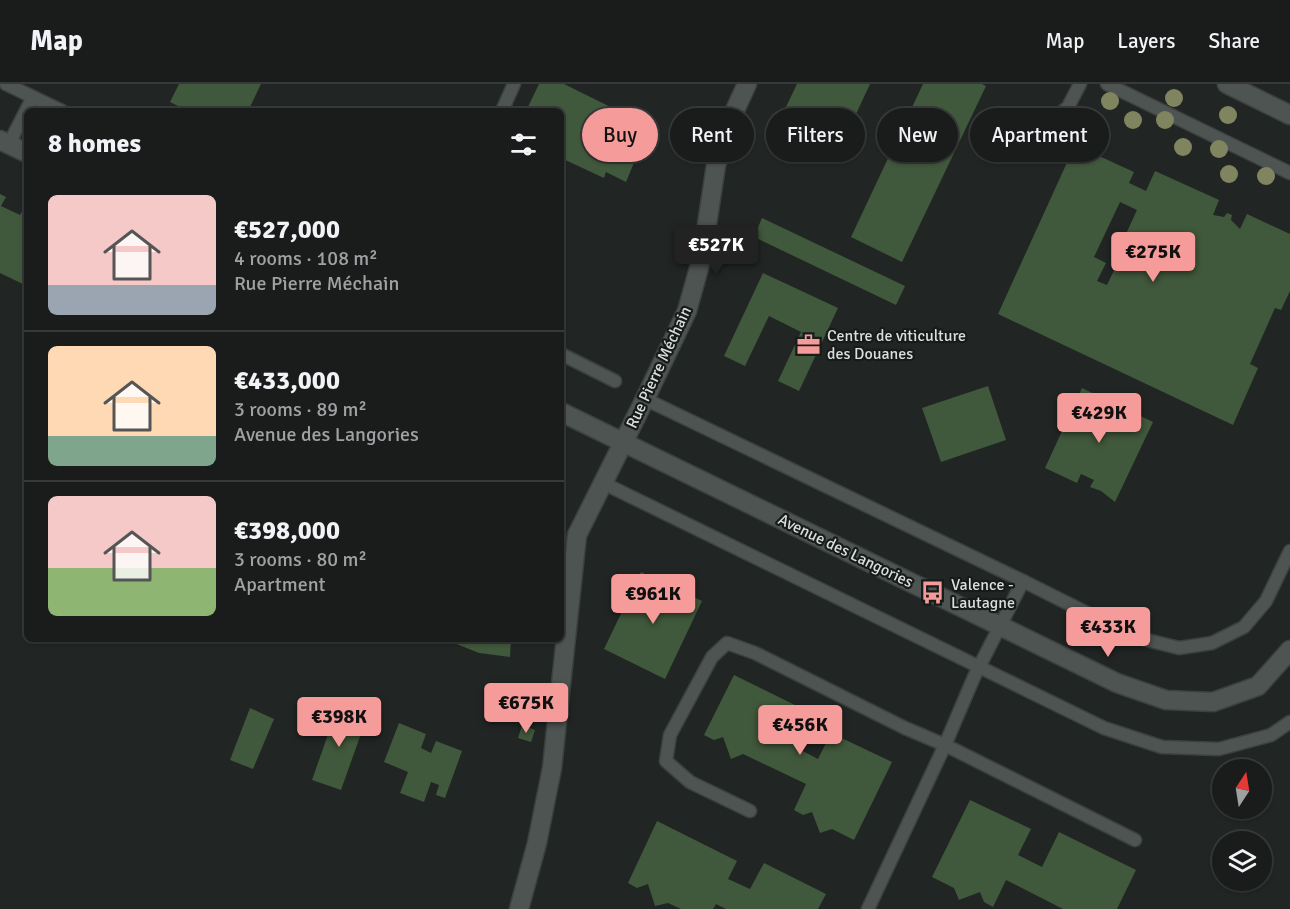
<!DOCTYPE html>
<meta charset="utf-8">
<style>
:root{--surface:#191c1b;--page:#262928;--text:#f1f3f6;--muted:#9fa1a3;--line:#373a3a;--accent:#f59b9a}
body{margin:0;font-family:Signika,sans-serif;background:var(--page);color:var(--text);height:100vh;display:flex;flex-direction:column;font-size:22px;white-space:nowrap}
*{box-sizing:border-box;margin:0}
p{font-size:20px;color:var(--muted)}
.icon{flex:none;width:33px;height:33px;fill:none;stroke:currentColor;stroke-width:2;stroke-linecap:round;stroke-linejoin:round}
.map{position:relative;flex:1;overflow:hidden}
.drawer{position:absolute;left:24px;top:24px;width:540px;height:534px;display:flex;flex-direction:column;background:var(--surface);border-radius:9px;box-shadow:0 2px 4px #0004,0 0 0 2px var(--line)}
.drawer>*{flex:none}
.banner{position:absolute;left:582px;top:24px;width:570px;height:54px;display:flex;gap:12px}
.needle{width:39px;rotate:12deg}
.tools{position:absolute;left:1212px;top:675px;display:grid;gap:12px}
.tools a{display:grid;place-items:center;width:60px;height:60px;border-radius:50%;background:var(--surface);box-shadow:0 2px 4px #0004,0 0 0 2px var(--line);font-size:30px}
.price{position:absolute;translate:-50% -51px;padding:0 14px;border-radius:6px;background:var(--accent);color:#111;font-size:20px;line-height:39px;filter:drop-shadow(0 2px 3px #0008)}
.price::after{content:'';position:absolute;left:50%;top:36px;width:18px;height:14px;margin-left:-9px;background:inherit;clip-path:polygon(0 0,100% 0,50% 100%)}
.price.active{background:#222;color:#fff}
ul{padding:0;list-style:none}
li{display:flex;align-items:center;gap:18px;height:150px;padding:0 24px}
li+li{border-top:2px solid var(--line)}
li span{display:grid;place-items:center;flex:none;width:168px;height:120px;border-radius:9px;color:#555}
li>.icon{margin-inline-start:auto}
span .icon{width:72px;height:72px;fill:#fffc;stroke-width:1}
li b{font-size:26px}
h2{display:flex;justify-content:space-between;align-items:center;height:72px;padding:0 24px;font-size:26px}
.chip{padding:0 21px;border-radius:27px;background:var(--surface);box-shadow:0 2px 4px #0004,0 0 0 2px var(--line);font-size:21px;line-height:54px}
.chip.active{background:var(--accent);color:#111}
header{display:flex;align-items:center;gap:36px;box-sizing:border-box;height:84px;padding:0 30px;background:var(--surface);border-bottom:2px solid var(--line)}
header strong{font-size:28px}
nav{display:flex;gap:33px;margin-inline-start:auto;font-size:21px}
.map>svg:first-child{display:block}
</style>
<header>
<strong>Map</strong>
<nav><a>Map</a><a>Layers</a><a>Share</a></nav>
</header>
<div class="map">
<svg width="1290" height="825" viewBox="0 0 1290 825">
<rect width="100%" height="100%" fill="#212624"/>
<g fill="#40583b" fill-rule="evenodd">
<polygon points="179,0 261,0 248,27 188,27 170,18"/>
<polygon points="539,0 564,0 649,42 626,98 606,88 604,94 561,74 561,27 526,27"/>
<polygon points="797,0 870,0 836,73 776,44"/>
<polygon points="923,0 982,0 986,2 902,178 851,153"/>
<path d="M1075 61 1134 88 1129 99 1146 107 1155 87 1219 116 1213 131 1224 133 1227 129 1232 131 1231 136 1240 145 1247 130 1290 150V207L1281 226 1275 224 1250 280 1258 284 1233 341 998 230ZM1120 118 1137 126 1125 152 1129 155 1107 201 1097 197 1106 179 1094 173Z"/>
<polygon points="0,110 6,113 1,122 20,131 25,122 27,123 27,202 0,189"/>
<polygon points="762,134 905,202 896,221 754,153"/>
<polygon points="763,189 838,224 799,307 778,297 801,248 769,232 745,282 724,272"/>
<polygon points="988,302 1006,356 941,378 922,324"/>
<polygon points="1082,304 1153,338 1115,418 1101,407 1090,403 1094,396 1081,390 1077,399 1045,384"/>
<polygon points="641,488 702,517 665,595 604,565"/>
<polygon points="444,555 511,555 510,573 479,569"/>
<polygon points="734,591 811,629 795,663 818,675 831,649 892,678 854,756 832,745 820,749 812,728 803,731 794,726 806,700 743,670 731,675 723,653 714,656 704,651"/>
<polygon points="338,622 367,633 341,706 312,696"/>
<polygon points="250,624 274,635 253,685 230,676"/>
<polygon points="399,639 426,650 421,664 431,669 436,657 462,667 445,714 436,711 439,701 431,698 424,718 400,709 408,688 384,678"/>
<polygon points="522,641 535,646 531,658 518,654"/>
<polygon points="970,716 1031,745 1018,771 1042,783 1059,748 1136,786 1117,825 1063,825 1006,796 993,823 984,818 980,808 959,816 954,804 932,793"/>
<polygon points="657,737 737,777 728,795 750,805 764,779 826,810 818,825 726,825 716,820 713,825 681,825 668,819 655,822 648,800 637,804 628,799"/>
</g>
<g fill="none" stroke-linecap="round" stroke-linejoin="round">
<defs>
<g id="lane">
<polyline points="6,0 62,27"/>
<polyline points="1107,0 1290,89"/>
<polyline points="502,27 514,0"/>
<polyline points="9,60 33,13"/>
<polyline points="1015,69 1068,23 1080,0"/>
<polyline points="561,270 615,297"/>
<polyline points="645,315 1023,497 1135,553 1179,564 1212,559 1244,543 1266,517 1290,467"/>
<polyline points="603,399 1104,644 1162,663 1219,665 1271,651 1290,638"/>
<polyline points="750,727 690,698 666,677 670,651 712,573 727,559 755,569 905,644 945,661 1135,756"/>
<polyline points="868,825 945,661 974,593 1023,497"/>
</g>
<g id="street">
<polyline points="1227,0 1290,31"/>
<polyline points="0,56 27,69"/>
<polyline points="561,328 1117,599 1166,616 1213,618 1258,602 1290,566"/>
<polyline points="519,825 537,759 552,684 577,451 645,315 687,227 702,173 716,81 736,24 747,0"/>
</g>
</defs>
<use href="#lane" stroke="#3c413f" stroke-width="15"/>
<use href="#street" stroke="#3c413f" stroke-width="21"/>
<use href="#lane" stroke="#4e5452" stroke-width="12"/>
<use href="#street" stroke="#4e5452" stroke-width="18"/>
</g>
<g fill="#80845f">
<circle cx="1174" cy="14" r="9"/>
<circle cx="1110" cy="17" r="9"/>
<circle cx="1228" cy="31" r="9"/>
<circle cx="1133" cy="36" r="9"/>
<circle cx="1165" cy="36" r="9"/>
<circle cx="1183" cy="63" r="9"/>
<circle cx="1219" cy="65" r="9"/>
<circle cx="1229" cy="90" r="9"/>
<circle cx="1266" cy="92" r="9"/>
</g>
<defs>
<symbol id="office-bare" viewBox="-9 -9 18 18"><path d="M-6-3h4V-5.5h4V-3h4V5H-6ZM-1-4.5V-3h2v-1.5ZM-6 0V1H6V0Z" fill="#f59b9a" stroke="#171c1a" stroke-width="2.5" paint-order="stroke"/></symbol>
<symbol id="bus-bare" viewBox="-9 -9 18 18"><path d="M-5-6H5V4H4V6H2V4H-2V6H-4V4H-5ZM-3.5-4V0h7V-4ZM-3.5 1.2v1.5H-2V1.2ZM2 1.2v1.5H3.5V1.2Z" fill="#f59b9a" stroke="#171c1a" stroke-width="2.5" paint-order="stroke"/></symbol>
</defs>
<g fill-rule="evenodd">
<use href="#office-bare" x="792" y="244" width="33" height="33"/>
<use href="#bus-bare" x="916" y="492" width="33" height="33"/>
</g>
<g text-anchor="middle" stroke-width="4.5" stroke-linejoin="round" paint-order="stroke">
<g font-size="16" fill="#dbdedd" stroke="#171c1a" text-anchor="start">
<text x="827" y="257">Centre de viticulture<tspan x="827" dy="18">des Douanes</tspan></text>
<text x="951" y="506">Valence -<tspan x="951" dy="18">Lautagne</tspan></text>
</g>
<g font-size="16" fill="#dbdedd" stroke="#171c1a">
<text transform="translate(658 283) rotate(-65)" y="6">Rue Pierre Méchain</text>
<text transform="translate(846 466) rotate(26)" y="6">Avenue des Langories</text>
</g>
</g>
</svg>
<div class="tools">
<a><svg class="needle" viewBox="-14 -14 28 28"><path d="M0-13l5 13h-10z" fill="#e53935"/><path d="M0 13l5-13h-10z" fill="#9fa1a3"/></svg></a>
<a><svg class="icon" aria-label="layers" viewBox="0 0 24 24"><path d="M12 4l9 5-9 5-9-5zM3 14l9 5 9-5"/></svg></a>
</div>
<b class="price active" style="left:716px;top:192px">€527K</b>
<b class="price" style="left:1153px;top:199px">€275K</b>
<b class="price" style="left:1099px;top:360px">€429K</b>
<b class="price" style="left:653px;top:541px">€961K</b>
<b class="price" style="left:1108px;top:574px">€433K</b>
<b class="price" style="left:526px;top:650px">€675K</b>
<b class="price" style="left:339px;top:664px">€398K</b>
<b class="price" style="left:800px;top:672px">€456K</b>
<div class="banner">
<a class="chip active">Buy</a>
<a class="chip">Rent</a>
<a class="chip">Filters</a>
<a class="chip">New</a>
<a class="chip">Apartment</a>
</div>
<section class="drawer">
<h2>8 homes<svg class="icon" aria-label="filters" viewBox="0 0 24 24"><path d="M4 7h16M4 17h16"/><circle cx="9" cy="7" r="2"/><circle cx="15" cy="17" r="2"/></svg></h2>
<ul>
<li><span style="background:linear-gradient(#f6c9c9 75%,#9aa5b1 0)"><svg class="icon" aria-label="home" viewBox="0 0 24 24"><path d="M3 11l9-7 9 7M6 9v11h12V9"/></svg></span><div><b>€527,000</b><p>4 rooms · 108 m²</p><p>Rue Pierre Méchain</p></div></li>
<li><span style="background:linear-gradient(#ffd9b3 75%,#7fa58c 0)"><svg class="icon" aria-label="home" viewBox="0 0 24 24"><path d="M3 11l9-7 9 7M6 9v11h12V9"/></svg></span><div><b>€433,000</b><p>3 rooms · 89 m²</p><p>Avenue des Langories</p></div></li>
<li><span style="background:linear-gradient(#f6c9c9 60%,#8fb573 0)"><svg class="icon" aria-label="home" viewBox="0 0 24 24"><path d="M3 11l9-7 9 7M6 9v11h12V9"/></svg></span><div><b>€398,000</b><p>3 rooms · 80 m²</p><p>Apartment</p></div></li>
</ul>
</section>
</div>
